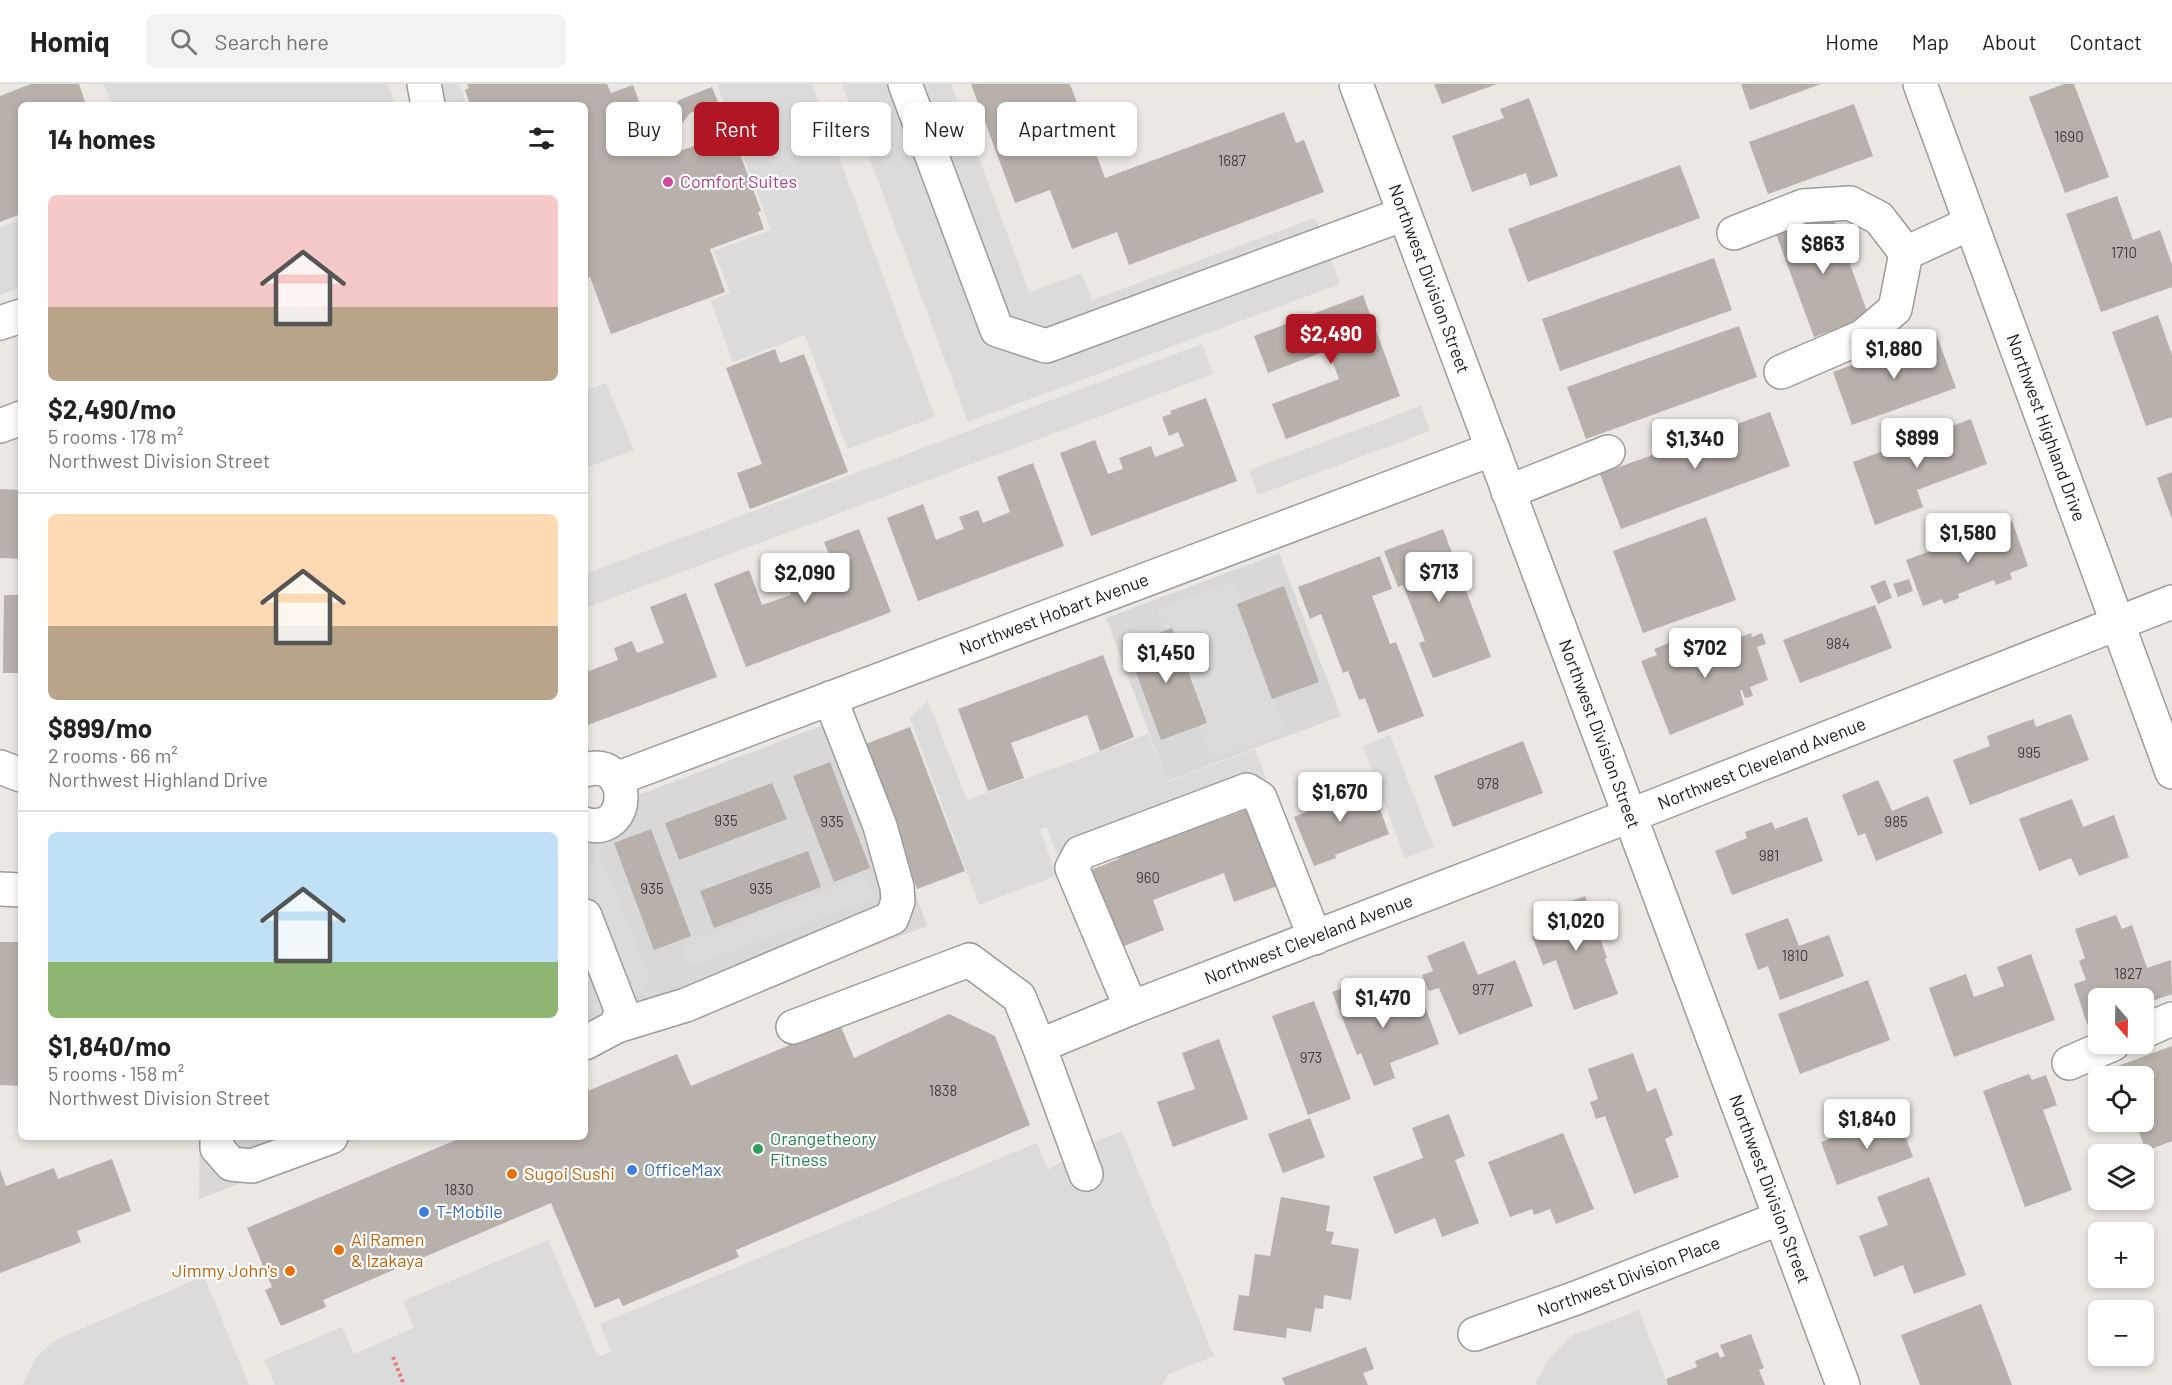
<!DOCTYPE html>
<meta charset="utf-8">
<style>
:root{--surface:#fff;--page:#f2f2f2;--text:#222;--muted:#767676;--line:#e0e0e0;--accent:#b01623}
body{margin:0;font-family:Barlow,sans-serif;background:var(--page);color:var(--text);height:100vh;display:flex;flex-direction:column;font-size:22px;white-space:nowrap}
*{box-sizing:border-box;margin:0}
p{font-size:20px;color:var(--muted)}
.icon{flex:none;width:33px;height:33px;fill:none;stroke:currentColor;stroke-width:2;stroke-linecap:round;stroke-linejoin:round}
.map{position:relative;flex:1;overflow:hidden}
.panel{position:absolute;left:18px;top:18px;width:570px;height:1038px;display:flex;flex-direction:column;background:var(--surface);border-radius:9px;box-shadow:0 3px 9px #0003}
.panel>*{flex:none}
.top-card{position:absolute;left:606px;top:18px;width:570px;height:54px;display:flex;gap:12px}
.needle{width:39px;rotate:160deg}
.controls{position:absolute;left:2088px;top:904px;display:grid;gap:12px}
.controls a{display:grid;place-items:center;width:66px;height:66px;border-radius:9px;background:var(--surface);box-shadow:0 3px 9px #0003;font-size:30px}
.price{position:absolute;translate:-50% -51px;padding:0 14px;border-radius:6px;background:#fff;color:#222;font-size:20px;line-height:39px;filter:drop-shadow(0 2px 3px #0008)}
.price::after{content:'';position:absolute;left:50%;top:36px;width:18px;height:14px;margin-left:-9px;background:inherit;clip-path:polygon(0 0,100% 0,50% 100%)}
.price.on{background:var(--accent);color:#fff}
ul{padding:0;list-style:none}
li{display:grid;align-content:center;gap:12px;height:318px;padding:0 30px}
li+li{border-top:2px solid var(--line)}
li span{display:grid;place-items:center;height:186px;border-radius:9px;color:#555}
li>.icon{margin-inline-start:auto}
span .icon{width:108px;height:108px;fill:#fffc;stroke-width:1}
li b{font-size:26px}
h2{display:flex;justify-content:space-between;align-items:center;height:72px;padding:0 30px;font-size:26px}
.pill{padding:0 21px;border-radius:9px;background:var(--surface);box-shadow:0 3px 9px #0003;font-size:21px;line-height:54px}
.pill.on{background:var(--accent);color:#fff}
header{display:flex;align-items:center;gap:36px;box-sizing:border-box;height:84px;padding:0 30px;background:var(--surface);border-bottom:2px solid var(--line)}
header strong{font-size:28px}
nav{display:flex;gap:33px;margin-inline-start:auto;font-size:21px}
.search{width:420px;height:54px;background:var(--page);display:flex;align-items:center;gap:15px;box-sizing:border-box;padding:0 21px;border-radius:9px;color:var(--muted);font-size:22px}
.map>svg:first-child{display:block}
</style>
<header>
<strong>Homiq</strong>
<div class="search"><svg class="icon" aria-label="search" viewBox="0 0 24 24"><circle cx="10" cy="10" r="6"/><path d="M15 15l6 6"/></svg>Search here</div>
<nav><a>Home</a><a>Map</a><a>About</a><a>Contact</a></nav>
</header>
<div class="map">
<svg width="2172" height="1301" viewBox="0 0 2172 1301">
<rect width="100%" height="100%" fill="#ebe7e2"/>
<g fill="#d9d8d8">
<polygon points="1279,469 1341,632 1167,697 1106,534"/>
<polygon points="850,631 927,842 585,970 585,756 641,710"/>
<polygon points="200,1053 364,1053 199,1115"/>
</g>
<g fill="#dbdbdb">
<polygon points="104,0 388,0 395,21 112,21"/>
<polygon points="434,0 459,0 467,21 442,21"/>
<polygon points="717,0 812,0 935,333 847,365 805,251 733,278 711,217 730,209 714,167 771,146"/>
<polygon points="842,0 951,0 1029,208 1082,189 1092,216 1315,134 1340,200 968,338"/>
<polygon points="21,136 21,203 0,211 0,143"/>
<polygon points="1202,260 1213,290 585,524 585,490"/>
<polygon points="606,299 634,366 585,384 585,307"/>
<polygon points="1421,322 1430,347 1258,411 1249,386"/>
<polygon points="1235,496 1243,518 1237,521 1271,615 1274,614 1287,648 1212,675 1199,642 1207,639 1172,544 1165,546 1157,525"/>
<polygon points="928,617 967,716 1148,650 1167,698 1255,665 1266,694 1057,771 1047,743 1040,745 1056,792 979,821 910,634"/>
<polygon points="1390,651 1434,763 1405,774 1363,662"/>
<polygon points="599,768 650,894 634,919 608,930 585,923 585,788"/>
<polygon points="866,791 875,814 689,883 681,860"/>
<polygon points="1122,1047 1214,1272 1169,1290 1162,1301 275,1301 264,1276 342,1243 354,1270 414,1244 403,1217 548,1156 597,1270 601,1272 611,1267 600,1240 614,1234 1037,1059 1048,1086 1097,1057"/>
<polygon points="204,1192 249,1301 23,1301 34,1276 43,1266 58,1255"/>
<polygon points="1639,1226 1668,1301 1537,1301 1536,1297 1550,1274 1571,1252"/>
</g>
<g fill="#b8b0ab">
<polygon points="31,0 79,0 86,21 21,21 21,130 0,138 0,12"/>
<polygon points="467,0 607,0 611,9 633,1 648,42 663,36 679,16 712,3 718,18 690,29 674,50 669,52 675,69 732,48 761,127 758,128 764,145 710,165 725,208 611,250 590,193 588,194 585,188 585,21 470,21 465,6 469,4"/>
<polygon points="971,0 1070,0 1105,94 1284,28 1296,59 1304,56 1324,108 1129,181 1117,148 1072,165 1050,106 1015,119"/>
<polygon points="1434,0 1497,0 1442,20"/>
<polygon points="1741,0 1821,0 1750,26"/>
<polygon points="2064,0 2074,0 2109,93 2065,109 2029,13"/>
<polygon points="1529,14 1558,92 1530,102 1526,89 1472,108 1452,52 1504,34 1500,25"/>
<polygon points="1854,20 1873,72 1768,110 1749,58"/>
<polygon points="1680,81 1700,134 1528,198 1508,145"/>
<polygon points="2117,112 2133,156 2160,146 2172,181 2172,203 2101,228 2066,130"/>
<polygon points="1832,130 1869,233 1814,253 1776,150"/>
<polygon points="1714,174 1732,226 1560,287 1542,235"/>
<polygon points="1363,211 1400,312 1286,355 1272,320 1339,295 1328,266 1268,289 1254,252"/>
<polygon points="2158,231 2172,271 2172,333 2146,342 2112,248"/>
<polygon points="1739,242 1757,293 1586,355 1567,303"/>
<polygon points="1936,250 1956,304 1852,341 1833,288"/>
<polygon points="775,265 780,279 804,270 848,388 750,425 737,389 762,380 726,284"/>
<polygon points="1206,314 1237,397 1091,452 1060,369 1095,356 1108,390 1123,385 1119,374 1151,362 1155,373 1184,362 1178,348 1169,352 1162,333 1171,330 1170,327"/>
<polygon points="1770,328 1790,382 1621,445 1600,390"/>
<polygon points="1971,335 1987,380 1917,406 1923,423 1875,441 1853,378"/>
<polygon points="1033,379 1064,462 918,517 887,434 923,420 936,456 964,445 959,433 978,426 983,439 1010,428 997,393"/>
<polygon points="2172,388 2172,435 2157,394"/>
<polygon points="0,405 21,406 21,475 0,474"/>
<polygon points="1706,433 1736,516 1643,549 1613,467"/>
<polygon points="2012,437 2028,482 2010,489 2012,495 1996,501 1994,496 1958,510 1959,514 1944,520 1942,515 1923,522 1906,476"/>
<polygon points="859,445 891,528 746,583 714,500 749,486 762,521 791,511 786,498 806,491 811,503 838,493 824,458"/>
<polygon points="1443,445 1491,573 1433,594 1419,559 1425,557 1403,501 1398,503 1384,467"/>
<polygon points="1380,472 1392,505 1372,512 1390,560 1396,558 1424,632 1378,649 1365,614 1359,616 1348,587 1343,589 1321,530 1310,535 1298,503"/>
<polygon points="1909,495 1913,507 1898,513 1893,500"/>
<polygon points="1885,496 1892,514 1878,520 1870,502"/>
<polygon points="1284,502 1319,598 1272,615 1237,520"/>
<polygon points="686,509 717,593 585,642 585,576 589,587 618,576 614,564 632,557 637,569 664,559 650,523"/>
<polygon points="4,511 21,511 21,589 3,589"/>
<polygon points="1875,521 1892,564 1800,599 1783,556"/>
<polygon points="1172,544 1207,639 1161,656 1126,561"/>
<polygon points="1720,544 1726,559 1751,549 1752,553 1762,549 1766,560 1757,563 1768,596 1750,603 1753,612 1745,614 1742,606 1740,606 1744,621 1670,651 1641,577 1657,571 1654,565 1671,558 1673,564 1679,562 1684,575 1704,568 1698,553"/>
<polygon points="1103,571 1134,653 1100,667 1087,631 1011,659 1024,694 988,707 958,625"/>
<polygon points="2071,630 2089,676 1970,721 1953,676 1990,662 1987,652 2033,635 2036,643"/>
<polygon points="910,643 965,787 917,805 863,661"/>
<polygon points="1523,657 1543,709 1453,743 1434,692"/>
<polygon points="830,678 870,784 834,798 793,692"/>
<polygon points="1878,696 1892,727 1928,712 1943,749 1876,777 1865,749 1858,752 1842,711"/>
<polygon points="772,699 787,735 679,776 665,739"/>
<polygon points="1337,700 1342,715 1372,703 1389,750 1335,771 1336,774 1314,782 1294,733 1313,725 1307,711"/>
<polygon points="2072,715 2083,743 2114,731 2129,773 2079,792 2071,774 2039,787 2019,735"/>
<polygon points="1256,722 1286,799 1234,818 1224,789 1153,816 1164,846 1112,867 1083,789 1119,775 1117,769 1217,730 1219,736"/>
<polygon points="1807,733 1823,777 1732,811 1715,767 1747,754 1745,748 1772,738 1775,745"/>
<polygon points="651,745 691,852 654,866 614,759"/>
<polygon points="808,767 821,803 714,844 700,807"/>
<polygon points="1585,812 1607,874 1605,875 1618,910 1574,926 1556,876 1543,881 1532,852 1545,847 1538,829"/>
<polygon points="2116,831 2122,845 2132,841 2147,884 2171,876 2172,910 2144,920 2144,915 2098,915 2098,936 2087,940 2074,900 2086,896 2079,877 2085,874 2075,845"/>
<polygon points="1788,834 1799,862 1829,851 1844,892 1780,916 1768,882 1758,886 1745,850"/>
<polygon points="1464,857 1478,891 1515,876 1533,922 1459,951 1439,904 1429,907 1422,891 1433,887 1427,872"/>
<polygon points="0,858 21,858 21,1002 0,1001"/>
<polygon points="2031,870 2055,936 1954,973 1929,904 1966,890 1974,913 2004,902 1997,883"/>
<polygon points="1369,894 1382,929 1422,914 1439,960 1390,979 1395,994 1374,1002 1361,969 1357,971 1332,908"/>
<polygon points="1868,896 1890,956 1800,990 1778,930"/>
<polygon points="1314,917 1351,1015 1308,1031 1272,932"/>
<polygon points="949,930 995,952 1030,1041 736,1166 739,1173 623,1222 619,1214 595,1224 551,1119 323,1216 326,1223 281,1242 265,1206 272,1203 247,1144 463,1053 585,1053 585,1008 677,970 691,1002 840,940 854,974"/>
<polygon points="1219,955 1248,1035 1173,1063 1157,1018 1195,1005 1182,969"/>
<polygon points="2172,962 2172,1057 2146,1067 2135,1038 2144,1038 2144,993 2119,993 2115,983"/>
<polygon points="1633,969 1647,1008 1656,1004 1673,1051 1665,1055 1679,1093 1634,1110 1605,1032 1596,1035 1590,1018 1598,1015 1588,985"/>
<polygon points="2029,990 2032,996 2046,991 2057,1021 2043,1026 2072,1106 2025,1123 1983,1007"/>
<polygon points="1449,1030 1465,1072 1455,1076 1479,1139 1442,1153 1435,1134 1395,1150 1373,1093 1423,1074 1412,1044"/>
<polygon points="1897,1030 1913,1073 1837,1101 1821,1058"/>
<polygon points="1310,1034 1325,1073 1283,1089 1268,1050"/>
<polygon points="1563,1049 1594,1125 1556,1140 1550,1125 1534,1131 1532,1125 1510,1133 1488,1078"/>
<polygon points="112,1075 131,1127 77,1147 81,1158 0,1189 0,1086 6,1102 54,1084 58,1095"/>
<polygon points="1929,1093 1966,1191 1914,1210 1903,1181 1874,1193 1859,1152 1888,1141 1877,1113"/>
<polygon points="1281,1113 1330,1122 1326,1147 1334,1148 1331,1160 1359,1165 1351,1216 1324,1211 1323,1225 1315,1224 1311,1248 1287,1244 1286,1254 1233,1246 1239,1211 1249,1212 1255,1170 1270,1172"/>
<polygon points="1981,1220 2012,1301 1920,1301 1901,1251"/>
<polygon points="1751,1250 1764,1284 1759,1286 1765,1301 1668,1301 1666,1295 1697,1283 1695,1277 1718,1268 1720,1274 1725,1272 1720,1261"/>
<polygon points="1366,1263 1374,1285 1363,1289 1368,1301 1285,1301 1282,1294"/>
</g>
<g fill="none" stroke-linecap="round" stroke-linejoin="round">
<defs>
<g id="minor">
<polyline points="424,0 428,21"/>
<polyline points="905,0 997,246 1046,262 1404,130"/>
<path id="s1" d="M1356 0 1843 1301"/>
<path id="s2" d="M1920 0 2172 688"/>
<polyline points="1734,149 1803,122 1850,119 1879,134 1906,169"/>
<polyline points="0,239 21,232"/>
<polyline points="1781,288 1862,253 1895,225 1906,169 1971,139"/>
<polyline points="0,342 21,334"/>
<polyline points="1508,408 1608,368"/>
<polyline points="0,683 21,691"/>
<path d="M585 686C633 671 633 754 585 740"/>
<path id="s3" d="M616 695 1493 365"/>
<polyline points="0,805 21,806"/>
<polyline points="585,832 621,925 617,942 585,959"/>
<polyline points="1131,924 1072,784 1080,769 1247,706 1260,714 1315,854"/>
<polyline points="617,942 686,921 892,834 898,817 897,803 880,742 830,614"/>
<polyline points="793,943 969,876 1019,913 1039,962 1086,1090"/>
<polyline points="2144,947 2172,935"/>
<path id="s4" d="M1039 962 1131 924 1629 732 2172 518"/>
<polyline points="2069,979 2113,960"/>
<polyline points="217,1053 217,1064 231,1080 252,1082 331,1053"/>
<path id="s5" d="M1475 1250 1576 1214 1780 1134"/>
</g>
</defs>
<use href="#minor" stroke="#9c9c9c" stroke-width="36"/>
<polyline stroke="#e97775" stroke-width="4" stroke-dasharray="3 3" stroke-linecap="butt" points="393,1273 404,1301"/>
<use href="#minor" stroke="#fff" stroke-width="33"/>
</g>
<circle fill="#d1479c" stroke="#fff" stroke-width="2" cx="668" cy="98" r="6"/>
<circle fill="#2e9e5b" stroke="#fff" stroke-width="2" cx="758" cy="1065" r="6"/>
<g fill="#3f7fe0" stroke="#fff" stroke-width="2">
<circle cx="632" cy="1086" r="6"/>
<circle cx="424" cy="1128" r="6"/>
</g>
<g fill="#e8710a" stroke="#fff" stroke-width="2">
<circle cx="512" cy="1090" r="6"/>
<circle cx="339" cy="1166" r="6"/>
<circle cx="290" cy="1187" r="6"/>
</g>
<g text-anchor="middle" stroke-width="4.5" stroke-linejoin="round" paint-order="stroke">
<g font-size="15" fill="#42403f">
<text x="2069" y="58">1690</text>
<text x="1232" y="82">1687</text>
<text x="2124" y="174">1710</text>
<text x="1838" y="565">984</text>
<text x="2029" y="674">995</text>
<text x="1488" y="705">978</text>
<text x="726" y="742">935</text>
<text x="832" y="743">935</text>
<text x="1896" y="743">985</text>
<text x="1769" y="777">981</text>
<text x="1148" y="799">960</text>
<text x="652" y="810">935</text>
<text x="761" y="810">935</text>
<text x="1795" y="877">1810</text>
<text x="2128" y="895">1827</text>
<text x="1483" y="911">977</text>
<text x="1311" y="979">973</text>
<text x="943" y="1012">1838</text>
<text x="459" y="1111">1830</text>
</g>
<g font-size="18" fill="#b23c85" stroke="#fff" text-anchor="start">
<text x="680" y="104">Comfort Suites</text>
</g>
<g font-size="18" fill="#1b1b1b" stroke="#fff">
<text dy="6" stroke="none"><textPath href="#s1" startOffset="208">Northwest Division Street</textPath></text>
<text dy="6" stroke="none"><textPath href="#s2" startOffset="366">Northwest Highland Drive</textPath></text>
<text dy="6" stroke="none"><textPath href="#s3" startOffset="468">Northwest Hobart Avenue</textPath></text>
<text dy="6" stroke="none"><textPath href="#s1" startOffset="694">Northwest Division Street</textPath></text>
<text dy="6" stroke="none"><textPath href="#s4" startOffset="776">Northwest Cleveland Avenue</textPath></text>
<text dy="6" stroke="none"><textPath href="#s4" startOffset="290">Northwest Cleveland Avenue</textPath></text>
<text dy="6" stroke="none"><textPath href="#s1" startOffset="1180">Northwest Division Street</textPath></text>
<text dy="6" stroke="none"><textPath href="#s5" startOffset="164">Northwest Division Place</textPath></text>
</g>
<g font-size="18" fill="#27864d" stroke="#fff" text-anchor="start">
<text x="770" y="1061">Orangetheory<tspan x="770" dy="21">Fitness</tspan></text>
</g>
<g font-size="18" fill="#366cbe" stroke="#fff" text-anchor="start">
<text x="644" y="1092">OfficeMax</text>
<text x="436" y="1134">T-Mobile</text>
</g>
<g font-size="18" fill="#c56008" stroke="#fff" text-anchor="start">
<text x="524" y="1096">Sugoi Sushi</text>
<text x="351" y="1162">Ai Ramen<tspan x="351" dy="21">&amp; Izakaya</tspan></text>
<text x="278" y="1193" text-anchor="end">Jimmy John's</text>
</g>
</g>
</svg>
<div class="controls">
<a><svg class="needle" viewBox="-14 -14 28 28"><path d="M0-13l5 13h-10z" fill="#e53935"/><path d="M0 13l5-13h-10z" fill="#767676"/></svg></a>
<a><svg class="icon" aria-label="locate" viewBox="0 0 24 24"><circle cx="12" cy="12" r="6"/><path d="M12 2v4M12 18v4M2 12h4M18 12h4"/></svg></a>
<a><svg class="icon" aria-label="layers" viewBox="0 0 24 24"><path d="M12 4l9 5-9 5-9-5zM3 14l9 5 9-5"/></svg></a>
<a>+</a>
<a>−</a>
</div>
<b class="price" style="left:1823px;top:191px">$863</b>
<b class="price on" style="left:1331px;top:281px">$2,490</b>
<b class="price" style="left:1894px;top:296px">$1,880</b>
<b class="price" style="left:1917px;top:385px">$899</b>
<b class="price" style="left:1695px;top:386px">$1,340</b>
<b class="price" style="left:1968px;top:480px">$1,580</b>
<b class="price" style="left:1439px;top:519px">$713</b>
<b class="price" style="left:805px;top:520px">$2,090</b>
<b class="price" style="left:1705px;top:595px">$702</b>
<b class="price" style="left:1166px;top:600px">$1,450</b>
<b class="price" style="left:1340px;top:739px">$1,670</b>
<b class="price" style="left:1576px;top:868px">$1,020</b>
<b class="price" style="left:1383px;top:945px">$1,470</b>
<b class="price" style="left:1867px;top:1066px">$1,840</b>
<div class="top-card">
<a class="pill">Buy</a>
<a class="pill on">Rent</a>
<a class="pill">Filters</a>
<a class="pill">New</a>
<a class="pill">Apartment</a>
</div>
<section class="panel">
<h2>14 homes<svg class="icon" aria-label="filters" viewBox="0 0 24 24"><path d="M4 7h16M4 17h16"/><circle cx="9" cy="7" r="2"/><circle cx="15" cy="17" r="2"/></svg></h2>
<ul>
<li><span style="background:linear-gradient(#f6c9c9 60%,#b9a48a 0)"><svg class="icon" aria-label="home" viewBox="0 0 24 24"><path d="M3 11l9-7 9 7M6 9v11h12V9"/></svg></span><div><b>$2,490/mo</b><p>5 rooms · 178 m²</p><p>Northwest Division Street</p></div></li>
<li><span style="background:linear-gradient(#ffd9b3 60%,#b9a48a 0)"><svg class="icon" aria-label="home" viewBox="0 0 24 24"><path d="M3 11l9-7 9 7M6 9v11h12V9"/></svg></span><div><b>$899/mo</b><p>2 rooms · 66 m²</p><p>Northwest Highland Drive</p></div></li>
<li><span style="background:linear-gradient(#bfe0f5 70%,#8fb573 0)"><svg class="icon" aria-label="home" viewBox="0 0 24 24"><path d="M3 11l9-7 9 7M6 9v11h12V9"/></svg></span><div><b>$1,840/mo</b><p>5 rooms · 158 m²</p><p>Northwest Division Street</p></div></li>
</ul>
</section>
</div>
